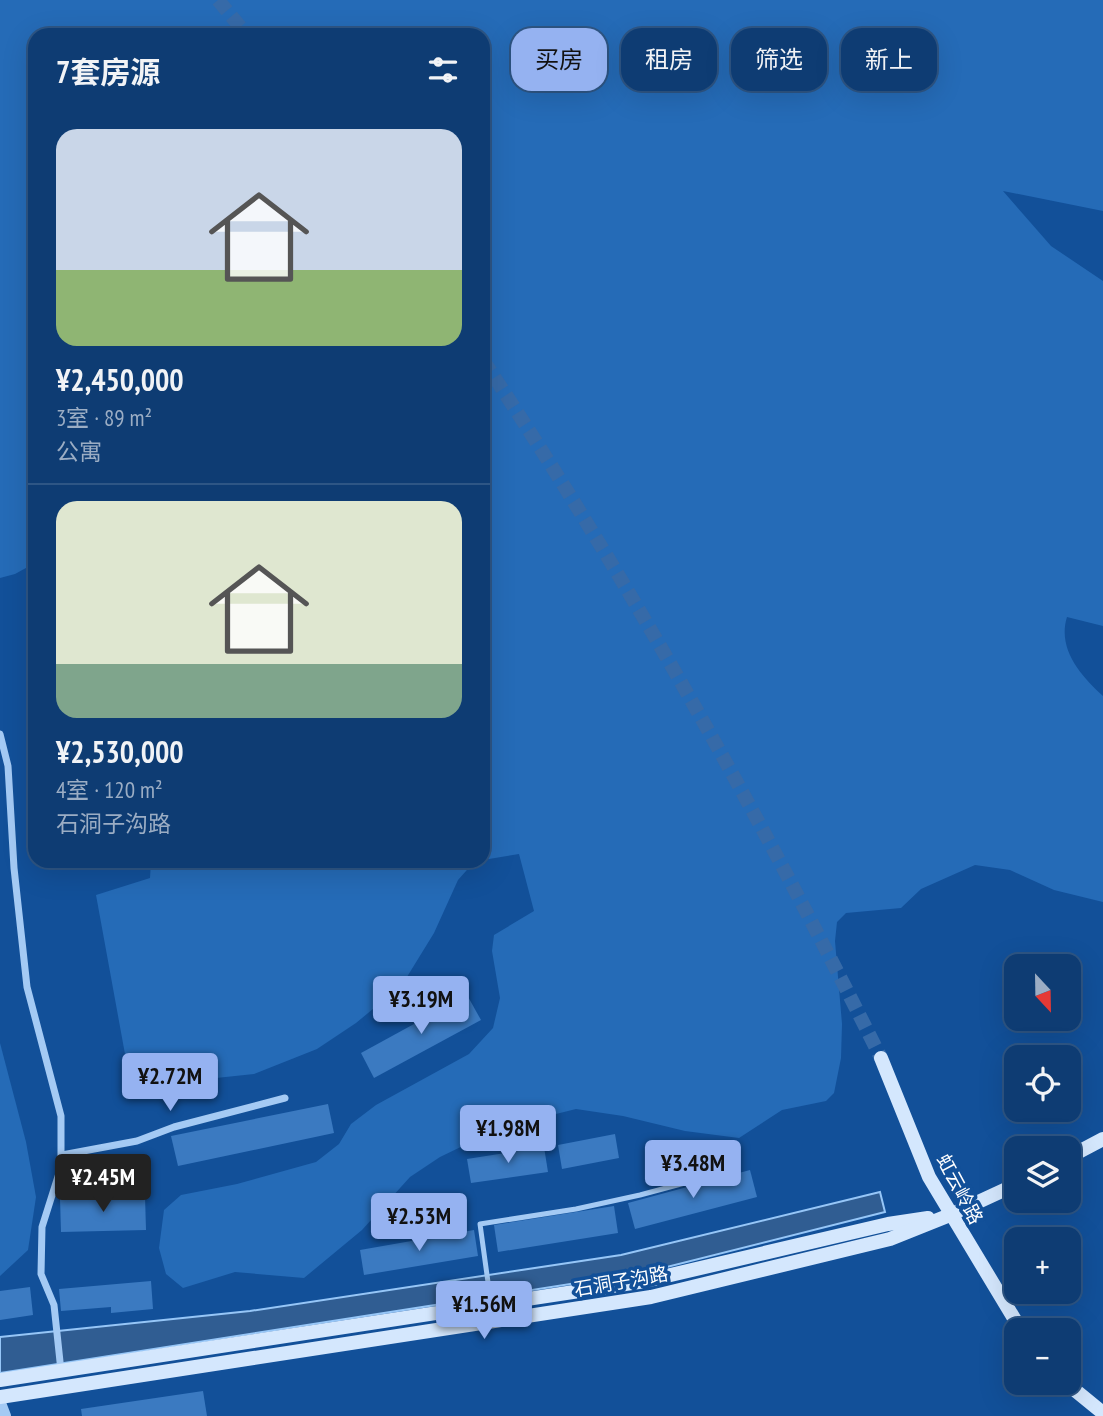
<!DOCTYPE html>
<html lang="zh">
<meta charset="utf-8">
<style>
:root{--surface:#0e3c73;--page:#1c477b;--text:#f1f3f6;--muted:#9badc4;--line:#2e5685;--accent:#95b2f1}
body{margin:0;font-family:"PT Sans Narrow","Noto Sans SC",sans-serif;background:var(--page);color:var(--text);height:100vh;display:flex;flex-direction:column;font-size:26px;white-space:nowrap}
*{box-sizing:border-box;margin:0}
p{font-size:23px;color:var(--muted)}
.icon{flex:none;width:38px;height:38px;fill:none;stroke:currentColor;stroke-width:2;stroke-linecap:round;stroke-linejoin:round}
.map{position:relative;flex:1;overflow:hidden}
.sheet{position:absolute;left:28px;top:28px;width:462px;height:840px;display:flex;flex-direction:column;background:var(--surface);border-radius:21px;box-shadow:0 7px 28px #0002,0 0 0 2px var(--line)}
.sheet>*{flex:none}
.banner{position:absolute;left:511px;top:28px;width:486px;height:63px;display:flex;gap:14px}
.needle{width:46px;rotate:158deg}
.tools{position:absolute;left:1004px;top:954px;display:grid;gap:14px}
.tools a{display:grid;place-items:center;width:77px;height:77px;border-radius:14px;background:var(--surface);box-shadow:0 7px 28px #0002,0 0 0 2px var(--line);font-size:35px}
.price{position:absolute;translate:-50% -60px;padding:0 16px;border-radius:7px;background:var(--accent);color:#111;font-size:23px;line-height:46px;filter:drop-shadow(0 2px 4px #0008)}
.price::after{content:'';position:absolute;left:50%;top:42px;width:21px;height:16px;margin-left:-10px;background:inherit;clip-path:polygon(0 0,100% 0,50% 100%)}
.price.current{background:#222;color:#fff}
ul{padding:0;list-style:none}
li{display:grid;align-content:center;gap:14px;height:371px;padding:0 28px}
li+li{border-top:2px solid var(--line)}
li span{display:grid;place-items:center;height:217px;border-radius:21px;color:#555}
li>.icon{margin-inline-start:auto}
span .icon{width:126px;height:126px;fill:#fffc;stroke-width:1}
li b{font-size:30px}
h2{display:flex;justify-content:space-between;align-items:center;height:84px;padding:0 28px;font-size:30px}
.pill{padding:0 24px;border-radius:21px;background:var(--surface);box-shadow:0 7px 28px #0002,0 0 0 2px var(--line);font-size:24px;line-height:63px}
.pill.current{background:var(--accent);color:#111}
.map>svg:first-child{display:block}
</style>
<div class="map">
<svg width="1103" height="1416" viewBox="0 0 1103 1416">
<rect width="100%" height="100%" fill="#125099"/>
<g fill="#256bb7">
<path d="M0 0H1103V211L1003 191 1051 246 1103 281V626L1067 617C1057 649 1081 676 1103 696V902L1054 890 1010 870 975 865 921 889 901 908 846 913 837 922 835 941 842 1024 841 1058 834 1093 826 1101 782 1110 739 1138 685 1131 623 1116 576 1109 500 1128 440 1157 410 1177 362 1230 304 1278 235 1272 183 1288 166 1274 159 1248 164 1210 181 1195 237 1184 316 1162 339 1144 351 1124 376 1105 469 1054 493 1028 500 998 492 951 494 935 534 911 519 854 483 860V35H35V563L15 574 0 578Z"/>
<polygon points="151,861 480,861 474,862 458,880 434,933 402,985 356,1023 317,1049 254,1074 131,1087 96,895 150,878"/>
<polygon points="0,1043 26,1142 36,1197 28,1250 0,1276"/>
</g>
<polygon fill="#305d92" stroke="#96c6f7" stroke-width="2" points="880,1192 885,1212 647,1272 0,1373 0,1337 250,1311 621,1255"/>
<g fill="#3b7ac1">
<polygon points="467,995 481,1020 374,1078 361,1053"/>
<polygon points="328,1104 334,1133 178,1166 171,1136"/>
<polygon points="615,1134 619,1158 562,1169 558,1145"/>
<polygon points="544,1147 548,1172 471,1183 467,1159"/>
<polygon points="750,1170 757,1197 635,1229 628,1203"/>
<polygon points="145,1196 146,1230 61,1232 60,1198"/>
<polygon points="614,1206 618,1233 498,1252 494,1225"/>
<polygon points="474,1230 478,1256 364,1275 360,1250"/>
<polygon points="151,1281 153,1309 111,1313 111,1307 61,1311 59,1289"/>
<polygon points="30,1287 33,1315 0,1320 0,1291"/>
<polygon points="203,1391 207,1416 82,1416 81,1409"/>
</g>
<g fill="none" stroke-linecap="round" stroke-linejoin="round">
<g stroke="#366aa8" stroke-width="14" stroke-dasharray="14 7" stroke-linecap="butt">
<polyline points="218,0 247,35"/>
<path d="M483 360C631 583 761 818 881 1058"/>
</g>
<polyline stroke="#a4caf4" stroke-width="5" points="491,1304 480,1224 576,1209 640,1195 733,1170"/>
<g stroke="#a4caf4" stroke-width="7">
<polyline points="0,734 8,766 14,868 27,987 61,1116 61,1167 42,1227 41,1274 54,1305 61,1371"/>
<polyline points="62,1155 137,1141 174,1127 285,1098"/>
</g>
<polyline stroke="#a4caf4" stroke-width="12" points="0,1403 5,1416"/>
<g stroke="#d4e7fd" stroke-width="14">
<polyline points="881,1058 929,1177 1021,1330"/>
<polyline points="1069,1157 1103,1139"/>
<polyline points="0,1380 645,1281 888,1224 928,1218"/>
<polyline points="1065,1382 1103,1413"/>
<polyline points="0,1397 651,1297 890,1239 950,1215 1017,1184"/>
</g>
</g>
<g text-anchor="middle" stroke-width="7" stroke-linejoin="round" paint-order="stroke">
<g font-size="19" fill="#fff" stroke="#125099">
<text transform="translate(960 1189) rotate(62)" y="7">虹云岭路</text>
<text transform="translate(621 1281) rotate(-10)" y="7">石洞子沟路</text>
</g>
</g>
</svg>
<div class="tools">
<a><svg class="needle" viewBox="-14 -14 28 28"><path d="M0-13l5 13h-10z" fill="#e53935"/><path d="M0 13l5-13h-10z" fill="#9badc4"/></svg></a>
<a><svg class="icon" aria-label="locate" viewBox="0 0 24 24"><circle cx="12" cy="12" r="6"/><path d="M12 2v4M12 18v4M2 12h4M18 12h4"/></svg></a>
<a><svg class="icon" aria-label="layers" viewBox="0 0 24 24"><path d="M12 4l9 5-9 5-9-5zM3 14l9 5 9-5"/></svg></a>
<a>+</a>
<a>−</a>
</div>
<b class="price" style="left:421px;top:1036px">¥3.19M</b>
<b class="price" style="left:170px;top:1113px">¥2.72M</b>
<b class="price" style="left:508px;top:1165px">¥1.98M</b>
<b class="price" style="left:693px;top:1200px">¥3.48M</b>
<b class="price current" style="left:103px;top:1214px">¥2.45M</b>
<b class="price" style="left:419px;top:1253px">¥2.53M</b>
<b class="price" style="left:484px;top:1341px">¥1.56M</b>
<div class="banner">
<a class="pill current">买房</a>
<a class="pill">租房</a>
<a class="pill">筛选</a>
<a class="pill">新上</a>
</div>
<section class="sheet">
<h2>7套房源<svg class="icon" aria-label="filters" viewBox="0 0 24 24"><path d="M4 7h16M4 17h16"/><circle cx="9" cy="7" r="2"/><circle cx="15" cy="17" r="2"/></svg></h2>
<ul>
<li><span style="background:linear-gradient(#c9d6e8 65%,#8fb573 0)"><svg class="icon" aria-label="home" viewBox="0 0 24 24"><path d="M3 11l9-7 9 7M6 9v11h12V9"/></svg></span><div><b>¥2,450,000</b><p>3室 · 89 m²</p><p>公寓</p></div></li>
<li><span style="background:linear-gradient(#dfe7d0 75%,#7fa58c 0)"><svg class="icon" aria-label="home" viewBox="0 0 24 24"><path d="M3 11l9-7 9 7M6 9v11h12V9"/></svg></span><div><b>¥2,530,000</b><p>4室 · 120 m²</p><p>石洞子沟路</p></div></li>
</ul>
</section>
</div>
